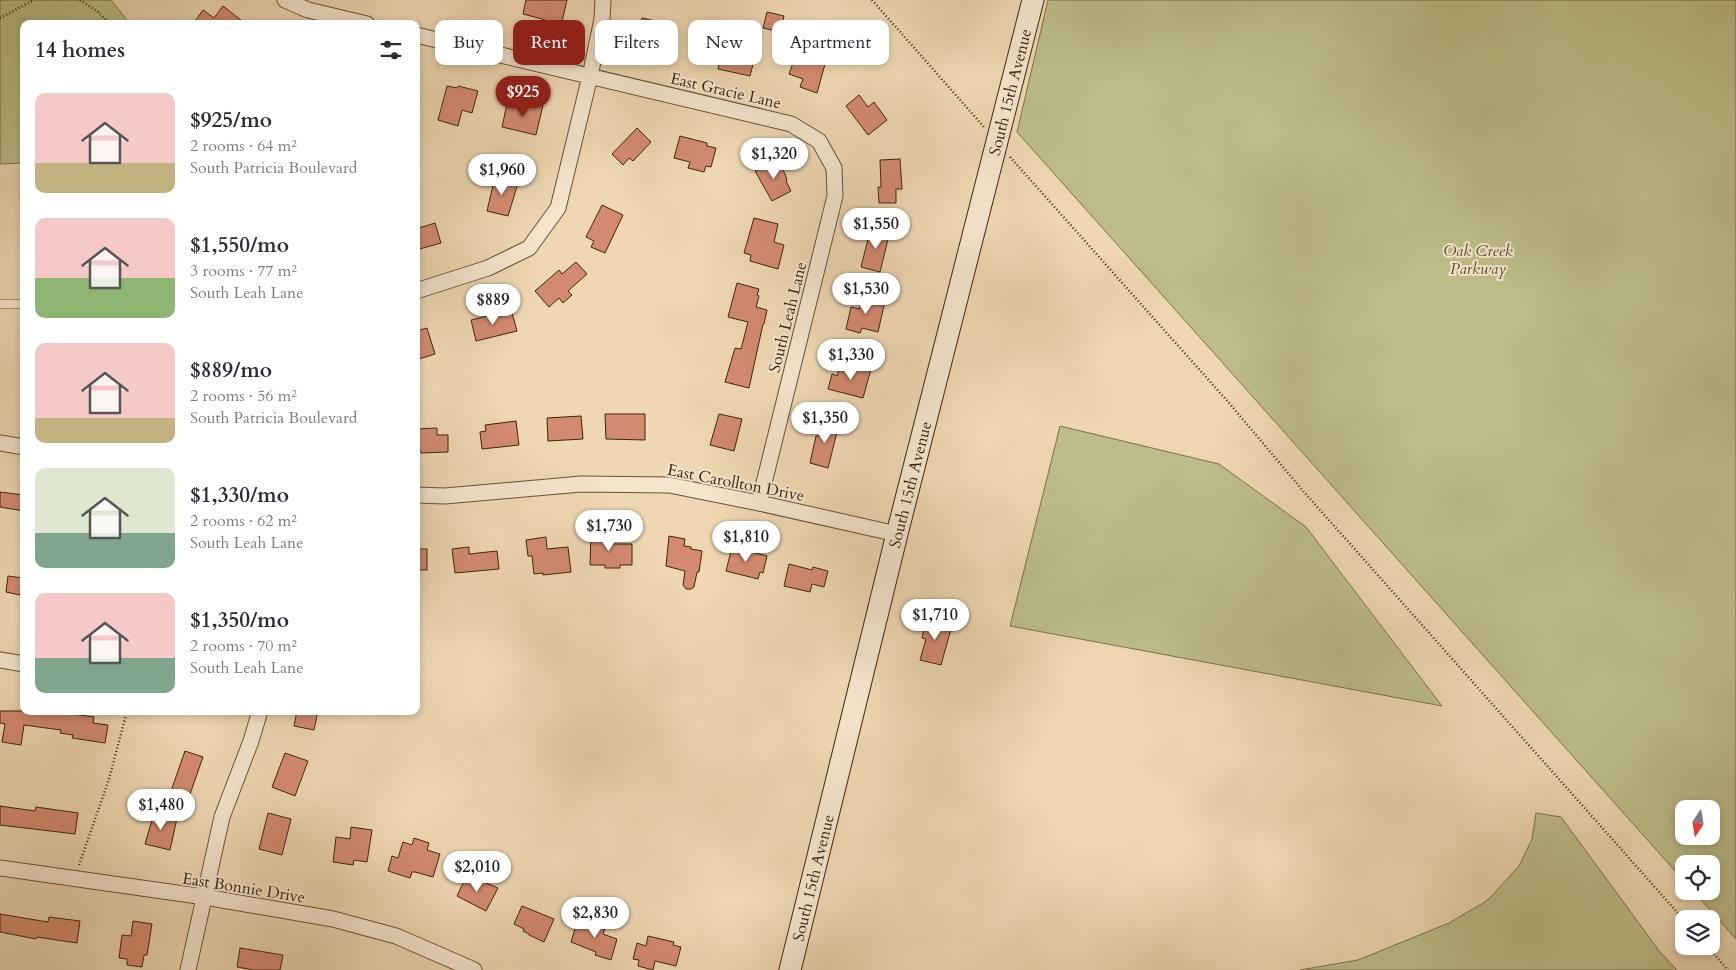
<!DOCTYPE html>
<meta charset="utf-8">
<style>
:root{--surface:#fff;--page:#f7f7f7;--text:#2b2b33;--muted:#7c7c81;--accent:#8f2418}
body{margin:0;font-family:Cardo,serif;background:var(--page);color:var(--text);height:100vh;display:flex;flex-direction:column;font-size:19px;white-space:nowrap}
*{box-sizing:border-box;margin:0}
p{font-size:16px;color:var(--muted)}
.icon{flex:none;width:28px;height:28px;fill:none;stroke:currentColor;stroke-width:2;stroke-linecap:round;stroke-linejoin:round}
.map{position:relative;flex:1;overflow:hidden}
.drawer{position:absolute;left:20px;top:20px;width:400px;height:695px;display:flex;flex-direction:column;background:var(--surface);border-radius:10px;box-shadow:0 2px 8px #0003}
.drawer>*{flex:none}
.guide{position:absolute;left:435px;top:20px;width:475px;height:45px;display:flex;gap:10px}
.needle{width:32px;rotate:192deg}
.buttons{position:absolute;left:1675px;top:800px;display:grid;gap:10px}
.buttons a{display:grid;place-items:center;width:45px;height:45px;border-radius:10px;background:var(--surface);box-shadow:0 2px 8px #0003;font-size:25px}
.price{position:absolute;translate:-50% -42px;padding:0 11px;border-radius:18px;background:#fff;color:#222;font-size:16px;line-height:32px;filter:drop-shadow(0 1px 2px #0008)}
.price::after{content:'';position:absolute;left:50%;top:30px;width:15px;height:11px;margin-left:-8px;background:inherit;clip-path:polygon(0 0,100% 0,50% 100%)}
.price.on{background:var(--accent);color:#fff}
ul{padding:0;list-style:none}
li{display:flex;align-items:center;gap:15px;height:125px;padding:0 15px}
li span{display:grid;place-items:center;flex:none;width:140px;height:100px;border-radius:10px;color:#555}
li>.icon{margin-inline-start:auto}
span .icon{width:60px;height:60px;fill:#fffc;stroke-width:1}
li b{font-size:21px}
h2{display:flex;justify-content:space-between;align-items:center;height:60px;padding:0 15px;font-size:21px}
.pill{padding:0 18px;border-radius:10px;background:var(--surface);box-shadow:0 2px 8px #0003;font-size:18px;line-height:45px}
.pill.on{background:var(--accent);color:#fff}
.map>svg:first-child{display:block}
</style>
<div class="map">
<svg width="1736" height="970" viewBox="0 0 1736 970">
<rect width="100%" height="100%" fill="#eed7b2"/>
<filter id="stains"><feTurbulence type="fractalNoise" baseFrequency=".004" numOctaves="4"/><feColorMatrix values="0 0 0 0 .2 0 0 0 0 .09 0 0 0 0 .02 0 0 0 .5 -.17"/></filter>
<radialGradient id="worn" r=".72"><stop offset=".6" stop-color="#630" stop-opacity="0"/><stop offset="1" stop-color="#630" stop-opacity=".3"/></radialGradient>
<g fill="#bcbd89" stroke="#7c724b" fill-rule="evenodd">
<polygon points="0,0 111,0 130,24 24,24 24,163 0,164"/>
<path d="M1048 0H1736V939L1693 891H1711V864H1684V881L1017 132ZM1684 809H1711V836H1684Z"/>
<polygon points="1060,426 1219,464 1306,527 1442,706 1010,626"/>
<polygon points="1536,813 1561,817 1660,952 1677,970 1300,970 1358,960 1449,923 1488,900 1519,866 1532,839"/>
</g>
<g fill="#d48a70" stroke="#3b270d">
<polygon points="526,0 567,0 560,30 543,26 545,20 542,19 523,14"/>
<polygon points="223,6 246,24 193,24 203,10 214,18"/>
<polygon points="767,12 784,16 780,32 763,28"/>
<polygon points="642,18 668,24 665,38 671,40 668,56 646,51 646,48 643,47 644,42 637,41"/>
<polygon points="723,45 756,52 750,76 718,69"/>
<polygon points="795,57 807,61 808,58 825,64 817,93 800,87 803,79 789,74"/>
<polygon points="447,86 457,88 458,86 478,91 472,113 462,110 458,126 438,120"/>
<polygon points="859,95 868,107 874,102 887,120 868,135 846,106"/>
<polygon points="528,101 543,105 536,135 502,127 507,104 526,109"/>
<polygon points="637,128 651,142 633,161 629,158 623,165 612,154"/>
<polygon points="680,136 707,143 707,146 716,148 711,167 706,166 704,172 688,168 690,162 674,158"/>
<polygon points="900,159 902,189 896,189 896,203 879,203 878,187 881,187 880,160"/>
<polygon points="778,160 785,174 787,180 786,181 791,191 772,201 755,171"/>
<polygon points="495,177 518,183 508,216 487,211"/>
<polygon points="602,205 623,215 605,253 591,247 594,241 586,237"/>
<polygon points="754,218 778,224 774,242 784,245 778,269 750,261 751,255 744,253"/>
<polygon points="435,223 441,243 416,250 416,229"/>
<polygon points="874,227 890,231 880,272 861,267 868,239 871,240"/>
<polygon points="576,262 587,274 568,291 572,295 563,303 559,298 549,307 535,291 559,270 562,274"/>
<polygon points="737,283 759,289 757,295 759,296 756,307 767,310 764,324 763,324 749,388 725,382 735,348 741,349 748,322 728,317"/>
<polygon points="863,295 885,301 878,332 862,328 860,333 846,329 851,307 859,309"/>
<polygon points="500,313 501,316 512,313 517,331 476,341 471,320"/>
<polygon points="427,328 435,354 416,360 416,331"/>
<polygon points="846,363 871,369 863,398 828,389 832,374 837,376 839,370 844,371"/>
<polygon points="605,414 645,414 645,440 606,439"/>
<polygon points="719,414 742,419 734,451 710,445"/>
<polygon points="581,416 583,439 548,441 547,418"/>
<polygon points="823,420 839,424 828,468 810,463 816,436 819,436"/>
<polygon points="516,421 519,445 482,449 480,432 486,431 485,425"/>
<polygon points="437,428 437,435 448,435 448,452 421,453 420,451 416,451 416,429"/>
<polygon points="0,492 24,495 24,511 0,507"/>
<polygon points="591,533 608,534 608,544 632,544 632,565 620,565 620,568 605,568 605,565 590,565"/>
<polygon points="669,536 685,539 684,546 691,547 691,549 702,551 699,572 697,572 694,587 691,589 686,589 683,585 685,571 666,566"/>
<polygon points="546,537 547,549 568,547 571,572 543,575 543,573 534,574 532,556 528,556 526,540"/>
<polygon points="469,547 469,554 497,551 499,569 455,573 452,549"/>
<polygon points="732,547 767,556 763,573 760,572 758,579 726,571"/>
<rect x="416" y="549" width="11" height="21"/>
<polygon points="789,564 812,570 813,567 828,571 824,587 812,584 810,592 784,586"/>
<polygon points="8,576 23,578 20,595 6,592"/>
<polygon points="930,617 950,622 949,628 951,629 941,665 920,660 926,639 922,638 925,625 928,626"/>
<polygon points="0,711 49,711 94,717 93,723 108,725 105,743 72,738 73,735 60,733 61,730 24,725 21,745 2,742 5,724 0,723"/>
<polygon points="297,711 318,711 314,730 294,726"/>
<polygon points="185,751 203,757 189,797 171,791"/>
<polygon points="285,753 308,761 295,796 272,787"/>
<polygon points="0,806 35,811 36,807 78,813 75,834 0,825"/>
<polygon points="154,813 177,818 170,850 145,844"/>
<polygon points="268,813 291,819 282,855 259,849"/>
<polygon points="351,827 372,830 367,862 354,860 353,865 333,862 336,837 350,839"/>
<polygon points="414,838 429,843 427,850 440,854 433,877 415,872 412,872 410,878 388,871 392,856 398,858 403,842 412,845"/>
<polygon points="467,875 498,888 486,911 457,896"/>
<polygon points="522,906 554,919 544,942 529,935 529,934 523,931 524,929 514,924"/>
<polygon points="0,914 48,922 49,917 80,921 77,943 37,937 36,939 0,932"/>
<polygon points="588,920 606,925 603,934 617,939 611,960 595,955 596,952 571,942 577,922 590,926"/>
<polygon points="133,921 152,924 147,955 144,955 142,967 127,965 127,959 119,958 122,935 131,936"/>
<polygon points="648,936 674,942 673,945 681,947 676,966 655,961 653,970 638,966 639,960 633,959 637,943 646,946"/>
<polygon points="240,948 283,955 280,970 254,970 237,967"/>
</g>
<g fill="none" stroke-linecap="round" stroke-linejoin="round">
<defs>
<polyline id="lane" points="0,304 24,304"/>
<g id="street">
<polyline points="285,0 308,10 367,24"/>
<polyline points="416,35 791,124 819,141 834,168 835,196 759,503"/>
<polyline points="416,291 488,268 529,248 558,208 590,76 602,19 603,0"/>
<polyline points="0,443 24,447"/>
<polyline points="416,495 445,496 581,484 669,485 759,503 897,534"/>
<polyline points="0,660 24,664"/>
<polyline points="0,868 205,897 333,919 396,936 474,970"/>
<polyline points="188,970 222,817 251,741 260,711"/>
</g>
<g id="secondary">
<path id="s1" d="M790 970 897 534 1033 0"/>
</g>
</defs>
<use href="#lane" stroke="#685336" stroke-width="9"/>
<use href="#street" stroke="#685336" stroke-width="17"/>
<use href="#secondary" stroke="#3b270d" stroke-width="23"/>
<g stroke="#3b270d" stroke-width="2.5" stroke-dasharray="1 2.5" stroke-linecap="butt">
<polyline points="80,0 98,12 110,24"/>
<polyline points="872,0 984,127"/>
<polyline points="0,18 34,0"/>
<polyline points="1010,157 1230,404 1304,492 1684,920"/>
<polyline points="79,865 109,779 127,711"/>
<polyline points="1707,946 1728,970"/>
</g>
<use href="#lane" stroke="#f4e5cd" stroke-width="8"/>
<use href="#street" stroke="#f4e5cd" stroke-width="15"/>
<use href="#secondary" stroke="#f4e5cd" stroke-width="21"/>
</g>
<g text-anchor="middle" stroke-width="4" stroke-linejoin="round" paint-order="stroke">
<g font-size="16" fill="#3b270d" stroke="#f4e5cd">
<text transform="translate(726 90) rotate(13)" y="6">East Gracie Lane</text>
<text dy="6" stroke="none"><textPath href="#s1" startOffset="905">South 15th Avenue</textPath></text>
<text transform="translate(787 317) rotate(-76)" y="6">South Leah Lane</text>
<text transform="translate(736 482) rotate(11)" y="6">East Carollton Drive</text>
<text dy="6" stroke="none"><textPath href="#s1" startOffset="500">South 15th Avenue</textPath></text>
<text dy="6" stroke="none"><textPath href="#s1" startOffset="95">South 15th Avenue</textPath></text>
<text transform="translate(244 887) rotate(9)" y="6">East Bonnie Drive</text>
</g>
<g font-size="16" font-style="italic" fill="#5b4c2c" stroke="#f4e5cd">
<text x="1478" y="256">Oak Creek<tspan x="1478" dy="18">Parkway</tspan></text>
</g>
</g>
<rect width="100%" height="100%" filter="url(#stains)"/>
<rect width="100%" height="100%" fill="url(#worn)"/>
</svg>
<div class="buttons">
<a><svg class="needle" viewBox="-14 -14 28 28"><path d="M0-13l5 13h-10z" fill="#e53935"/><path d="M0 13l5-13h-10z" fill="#7c7c81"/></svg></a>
<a><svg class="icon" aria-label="locate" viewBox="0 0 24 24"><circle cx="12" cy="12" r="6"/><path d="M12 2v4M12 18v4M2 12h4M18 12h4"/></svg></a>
<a><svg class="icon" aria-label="layers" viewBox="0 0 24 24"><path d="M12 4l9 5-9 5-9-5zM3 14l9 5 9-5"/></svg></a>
</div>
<b class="price on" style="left:523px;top:118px">$925</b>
<b class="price" style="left:774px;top:180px">$1,320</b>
<b class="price" style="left:502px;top:196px">$1,960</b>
<b class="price" style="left:876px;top:250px">$1,550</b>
<b class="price" style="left:866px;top:315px">$1,530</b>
<b class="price" style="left:493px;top:326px">$889</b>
<b class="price" style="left:851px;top:381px">$1,330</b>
<b class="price" style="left:825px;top:444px">$1,350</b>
<b class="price" style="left:609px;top:552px">$1,730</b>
<b class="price" style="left:746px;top:563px">$1,810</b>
<b class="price" style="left:935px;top:641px">$1,710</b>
<b class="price" style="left:161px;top:831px">$1,480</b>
<b class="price" style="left:477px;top:893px">$2,010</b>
<b class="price" style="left:595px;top:939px">$2,830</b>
<div class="guide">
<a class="pill">Buy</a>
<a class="pill on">Rent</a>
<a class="pill">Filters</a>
<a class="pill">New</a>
<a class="pill">Apartment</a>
</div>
<section class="drawer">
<h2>14 homes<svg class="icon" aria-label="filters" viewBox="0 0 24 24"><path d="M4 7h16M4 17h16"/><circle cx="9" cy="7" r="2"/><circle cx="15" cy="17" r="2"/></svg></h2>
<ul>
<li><span style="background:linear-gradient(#f6c9c9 70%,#c2b280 0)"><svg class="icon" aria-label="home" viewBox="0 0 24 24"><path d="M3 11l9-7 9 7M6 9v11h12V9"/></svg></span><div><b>$925/mo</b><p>2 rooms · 64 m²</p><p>South Patricia Boulevard</p></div></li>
<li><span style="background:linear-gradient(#f6c9c9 60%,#8fb573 0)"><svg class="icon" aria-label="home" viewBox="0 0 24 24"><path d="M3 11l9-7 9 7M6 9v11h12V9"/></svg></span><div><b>$1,550/mo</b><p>3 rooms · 77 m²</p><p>South Leah Lane</p></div></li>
<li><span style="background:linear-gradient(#f6c9c9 75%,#c2b280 0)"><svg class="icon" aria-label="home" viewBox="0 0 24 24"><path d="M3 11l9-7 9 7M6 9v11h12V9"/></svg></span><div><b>$889/mo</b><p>2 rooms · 56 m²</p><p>South Patricia Boulevard</p></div></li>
<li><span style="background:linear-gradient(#dfe7d0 65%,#7fa58c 0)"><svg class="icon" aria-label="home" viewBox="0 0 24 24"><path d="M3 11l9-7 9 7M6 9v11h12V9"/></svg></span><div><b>$1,330/mo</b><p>2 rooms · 62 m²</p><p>South Leah Lane</p></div></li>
<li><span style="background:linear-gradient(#f6c9c9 65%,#7fa58c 0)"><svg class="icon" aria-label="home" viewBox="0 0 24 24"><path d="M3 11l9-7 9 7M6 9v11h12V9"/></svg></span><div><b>$1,350/mo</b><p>2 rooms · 70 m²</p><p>South Leah Lane</p></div></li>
</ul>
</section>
</div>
